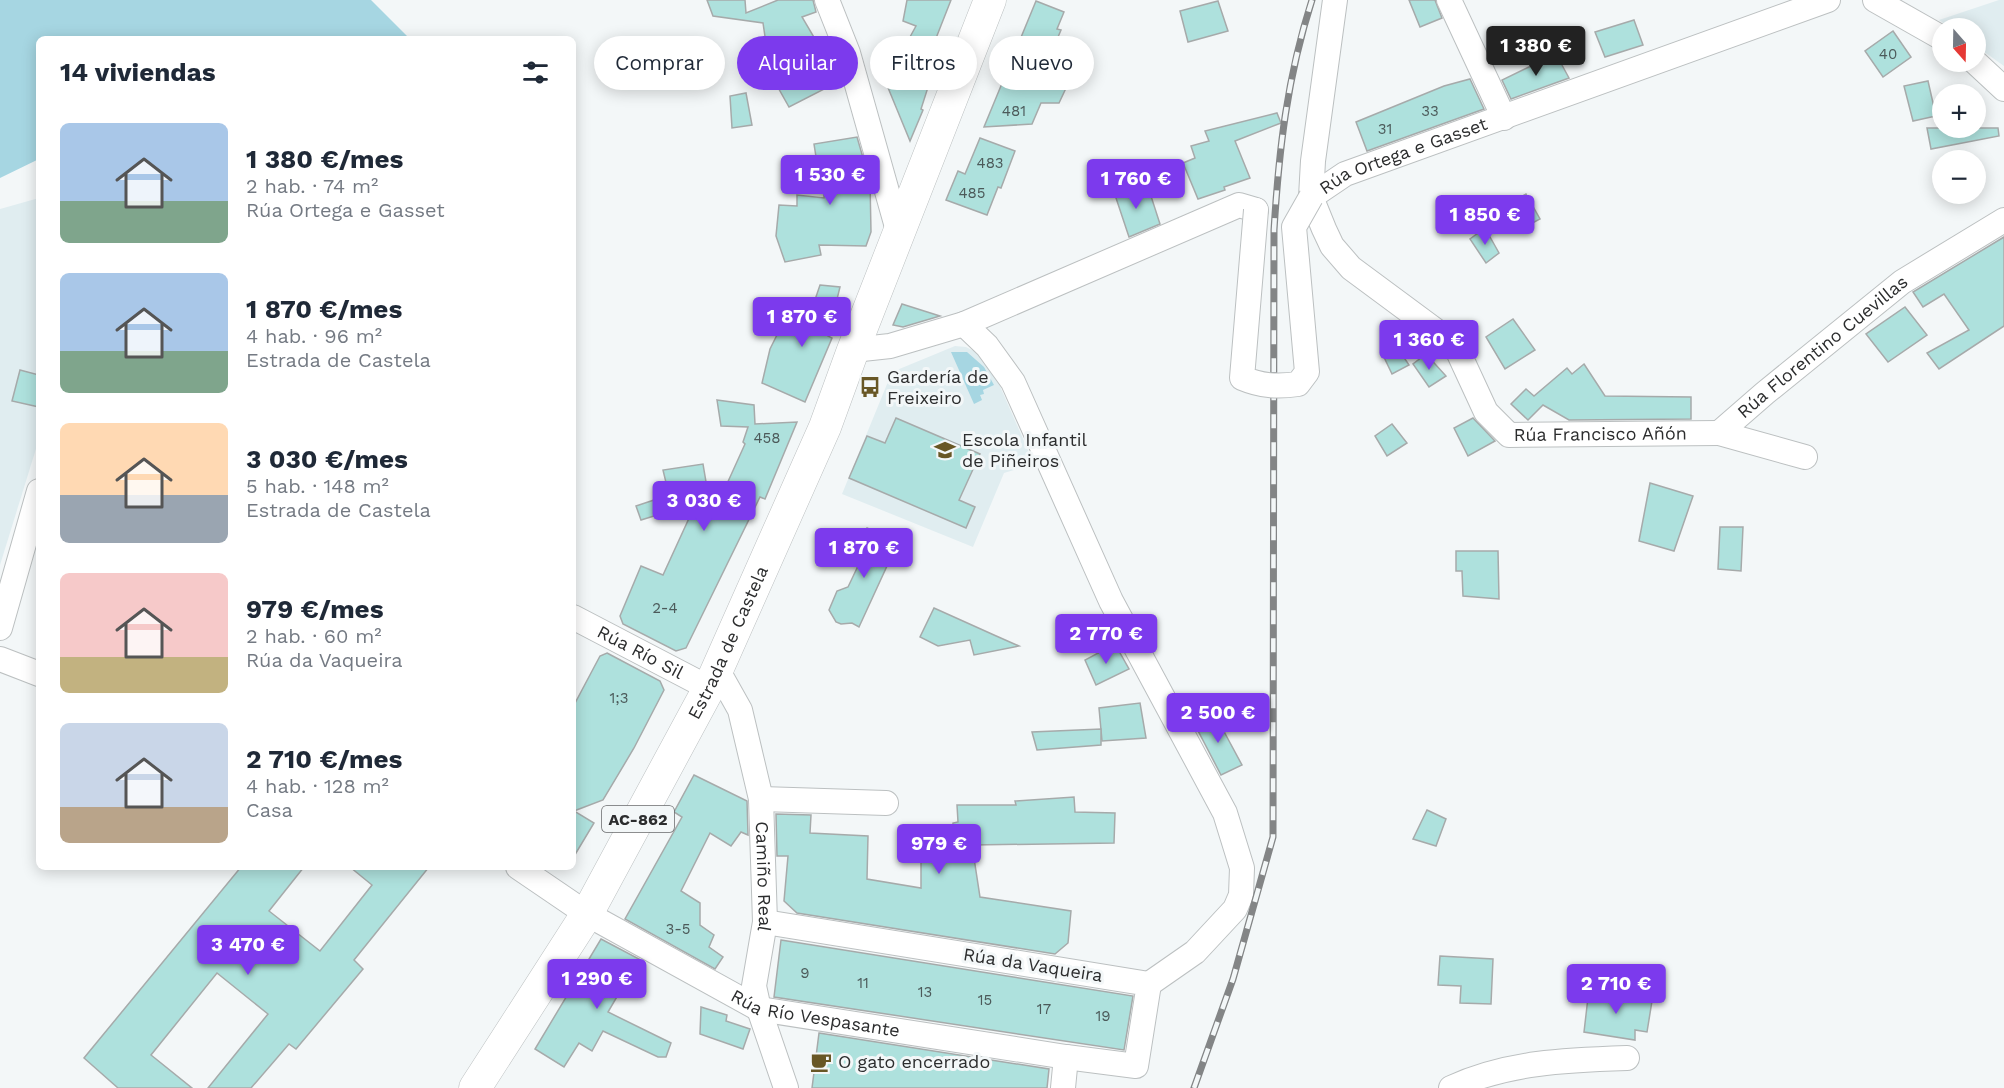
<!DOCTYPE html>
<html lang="es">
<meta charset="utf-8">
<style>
:root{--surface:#fff;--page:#f2f2f3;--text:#1f2937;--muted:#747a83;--accent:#7c3aed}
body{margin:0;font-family:"Work Sans",sans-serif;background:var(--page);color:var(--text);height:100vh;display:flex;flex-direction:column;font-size:22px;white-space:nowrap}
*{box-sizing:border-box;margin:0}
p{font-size:20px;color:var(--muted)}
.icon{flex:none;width:33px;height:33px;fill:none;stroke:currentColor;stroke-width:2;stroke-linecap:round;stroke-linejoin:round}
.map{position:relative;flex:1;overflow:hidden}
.details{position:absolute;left:36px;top:36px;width:540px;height:834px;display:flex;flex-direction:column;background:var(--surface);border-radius:9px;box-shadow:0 3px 15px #0003}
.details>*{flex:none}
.guide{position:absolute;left:594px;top:36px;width:570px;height:54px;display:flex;gap:12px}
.needle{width:39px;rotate:160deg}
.fabs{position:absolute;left:1932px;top:18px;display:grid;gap:12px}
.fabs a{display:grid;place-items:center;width:54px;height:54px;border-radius:50%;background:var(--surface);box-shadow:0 3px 15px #0003;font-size:30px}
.price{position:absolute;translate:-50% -51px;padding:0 14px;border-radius:6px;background:var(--accent);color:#fff;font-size:20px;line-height:39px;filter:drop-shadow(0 2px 3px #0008)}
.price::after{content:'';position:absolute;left:50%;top:36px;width:18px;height:14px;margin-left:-9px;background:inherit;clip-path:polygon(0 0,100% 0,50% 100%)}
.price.on{background:#222;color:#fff}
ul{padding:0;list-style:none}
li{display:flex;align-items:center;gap:18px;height:150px;padding:0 24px}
li span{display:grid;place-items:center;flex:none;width:168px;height:120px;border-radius:9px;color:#555}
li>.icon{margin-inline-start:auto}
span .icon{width:72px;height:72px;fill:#fffc;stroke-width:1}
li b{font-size:26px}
h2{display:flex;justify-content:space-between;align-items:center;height:72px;padding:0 24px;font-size:26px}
.tag{padding:0 21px;border-radius:27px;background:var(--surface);box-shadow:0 3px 15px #0003;font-size:21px;line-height:54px}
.tag.on{background:var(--accent);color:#fff}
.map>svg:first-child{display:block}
</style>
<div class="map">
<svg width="2004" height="1088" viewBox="0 0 2004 1088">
<rect width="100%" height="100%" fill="#f3f7f8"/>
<g fill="#e0edf0">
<polygon points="1999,0 2004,0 2004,66 1976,46 1976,28 1951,28 1939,20"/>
<polygon points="39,198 39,439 0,565 0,209"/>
<polygon points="955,346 966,347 974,351 992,368 1034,464 1004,473 973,547 842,494 892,372"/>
</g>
<g fill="#a6d6e2">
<polygon points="0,0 371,0 410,39 39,39 39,159 0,178"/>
<polygon points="951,352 967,352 984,367 994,385 983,390 984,394 980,395 982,400 974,404"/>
</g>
<g fill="#aee1dd" stroke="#a6aaaa" stroke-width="1.5">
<polygon points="707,0 745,0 746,13 778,0 813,0 816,12 802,17 822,51 830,47 838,71 834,73 838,82 789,107 776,84 768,87 759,72 769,64 763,23 713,16"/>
<polygon points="907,0 951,0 929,56 937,59 921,109 923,110 910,141 877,61 893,68 916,26 903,21"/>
<polygon points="1409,0 1435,0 1442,18 1420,27"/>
<polygon points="1036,1 1064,12 1057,29 1061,30 1052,51 1077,61 1067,86 1059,103 1041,103 1032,124 984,127"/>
<polygon points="1218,1 1228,31 1188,42 1180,11"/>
<polygon points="1634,20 1643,45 1605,57 1595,32"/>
<polygon points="1893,31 1911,57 1883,77 1865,51"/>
<polygon points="1556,54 1569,78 1511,99 1502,80"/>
<polygon points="1470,79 1484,109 1367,151 1356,122 1444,86"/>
<polygon points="1928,81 1936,116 1913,121 1904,86"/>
<polygon points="746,93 752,125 732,128 730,96"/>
<polygon points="1277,113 1281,123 1235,141 1250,178 1224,187 1225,190 1198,199 1183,163 1195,158 1191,146 1209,141 1205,131"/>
<polygon points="1927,128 1998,128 1999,136 1931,149"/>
<polygon points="857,137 870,182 871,232 866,246 819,245 821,255 785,262 776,236 779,205 797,206 797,195 824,198 825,165 817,163 814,144"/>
<polygon points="980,138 1015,151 1001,188 998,187 987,215 946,200 958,171 965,174"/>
<polygon points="1130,183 1137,199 1150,193 1160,224 1129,237 1113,189"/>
<polygon points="1526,194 1540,219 1525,227 1509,203"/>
<polygon points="1485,228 1499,253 1486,263 1470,239"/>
<polygon points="2004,237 2004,326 1939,369 1927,353 1969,330 1944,294 1923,307 1913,292"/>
<polygon points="820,285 840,287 828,336 832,338 805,402 762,383 770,349 785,319 800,325 803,335"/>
<polygon points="902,304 940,316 903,327 893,325"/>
<polygon points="1905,307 1927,335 1888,362 1866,334"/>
<polygon points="1513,319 1535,350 1505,369 1486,337"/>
<polygon points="1395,344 1409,365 1392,374 1382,353"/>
<polygon points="1426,354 1446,376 1429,387 1413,364"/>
<polygon points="1584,364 1605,396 1691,397 1691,419 1569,420 1543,405 1528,420 1511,404 1526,389 1534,396 1567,368 1572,374"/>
<polygon points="20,370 39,375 39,407 12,401"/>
<polygon points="717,400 754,405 755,424 797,422 765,499 760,497 686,648 676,651 623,624 620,616 641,566 663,575 696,503 641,520 636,506 669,495 663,470 703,464 712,517 745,444 743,442 748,427 721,426"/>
<polygon points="896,418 980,454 959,500 975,507 966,528 849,478 867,436 885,443"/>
<polygon points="1473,418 1495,441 1468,456 1454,428"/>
<polygon points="1392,424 1407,443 1387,456 1375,436"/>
<polygon points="1650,483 1693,496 1674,551 1639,541"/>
<polygon points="1720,527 1743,527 1741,571 1718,569"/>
<polygon points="867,528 898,542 859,627 852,623 841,624 836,622 829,610 837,591 848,587 858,566 853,564"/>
<polygon points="1456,551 1498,551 1499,599 1463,596 1462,571 1456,571"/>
<polygon points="934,608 994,635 1019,646 974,655 970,640 938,646 920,637"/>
<polygon points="1115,644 1129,669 1096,685 1085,660"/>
<polygon points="607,653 660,681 664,690 634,748 603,800 574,811 594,823 573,858 573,707 600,656"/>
<polygon points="1140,703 1146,738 1102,741 1099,708"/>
<polygon points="1214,713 1242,765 1221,775 1194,723"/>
<polygon points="1101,729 1101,745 1037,750 1032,732"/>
<polygon points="694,775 747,801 748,835 741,832 731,846 710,833 681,891 700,903 700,925 714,935 709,947 723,957 715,969 625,919 682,817 674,812"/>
<polygon points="1074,797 1075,812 1115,813 1114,843 972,845 980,897 1071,911 1068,943 1055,954 797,913 784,901 788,856 777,856 776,814 811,815 810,833 868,836 867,879 921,888 921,828 953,831 953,823 958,822 957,805 1016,805 1015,801"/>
<polygon points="1427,810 1446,819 1436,846 1413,839"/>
<polygon points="241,867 304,867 269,911 320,951 372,885 350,867 429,867 354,960 363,969 296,1049 289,1044 251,1088 208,1088 268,1014 217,973 151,1055 192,1088 118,1088 84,1058"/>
<polygon points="601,939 639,959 608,1012 671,1043 666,1057 658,1057 603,1031 592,1051 579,1043 564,1067 535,1049"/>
<polygon points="781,940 1133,996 1124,1050 774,997"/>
<polygon points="1440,956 1493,959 1491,1004 1460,1003 1461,986 1438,985"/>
<polygon points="1589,989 1652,1001 1647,1032 1635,1030 1635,1040 1584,1032"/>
<polygon points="701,1007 727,1015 726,1021 750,1029 743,1049 700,1034"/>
<polygon points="819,1033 1049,1069 1047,1088 812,1088"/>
</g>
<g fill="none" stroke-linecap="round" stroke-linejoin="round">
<defs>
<g id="minor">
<polyline points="827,0 848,53 899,234"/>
<path id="s1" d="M1335 0 1313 161 1311 197 1324 229 1332 246 1351 268 1455 345 1486 412 1509 435 1719 433"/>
<polyline points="1449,0 1504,118"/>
<polyline points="1875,0 1942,38"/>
<polyline points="1975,62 2004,89"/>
<path id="s2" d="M1311 197 1345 174 1828 0"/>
<polyline points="964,324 987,346 1013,382 1111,601 1225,813 1242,868 1241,895 1235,909 1195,952 1149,984"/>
<polyline points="853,350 890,346 964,324 1239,205 1256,210"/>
<path id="s3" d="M1805 457 1719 433 1765 393 1902 282 2004 220"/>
<path id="s4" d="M573 617 709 688"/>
<polyline points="0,628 39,491"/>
<polyline points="0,659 39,674"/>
<path id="s5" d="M717 669 740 710 761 799 765 922 754 986 759 1009 786 1088"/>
<polyline points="761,799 886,803"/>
<path id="s6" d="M518 867 587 914 759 1009 1066 1057 1136 1066 1149 984 765 922"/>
<polyline points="1063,1088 1066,1057"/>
<path d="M1451 1088C1507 1062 1567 1060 1627 1058"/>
</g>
<g id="major">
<path id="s7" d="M475 1088 587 914 709 688 825 427 853 350 990 0"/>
</g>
</defs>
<use href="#minor" stroke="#bcc0c1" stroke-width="26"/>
<use href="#major" stroke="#bcc0c1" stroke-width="33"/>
<use href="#minor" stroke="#fff" stroke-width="24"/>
<use href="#major" stroke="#fff" stroke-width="32"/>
<defs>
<path id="rail" d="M1194 1088 1233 979 1273 837 1274 230C1279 149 1287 78 1312 0"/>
</defs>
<use href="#rail" stroke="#838586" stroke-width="7"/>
<use href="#rail" stroke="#f3f7f8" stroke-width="4.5" stroke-dasharray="14" stroke-linecap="butt"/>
<defs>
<path id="minor-bridge" d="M1256 210 1242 378C1261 386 1277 387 1298 384L1307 372 1294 227 1311 197"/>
</defs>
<use href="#minor-bridge" stroke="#bcc0c1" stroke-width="26" stroke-linecap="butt"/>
<use href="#minor-bridge" stroke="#fff" stroke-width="24"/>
</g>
<defs>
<symbol id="bus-bare" viewBox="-9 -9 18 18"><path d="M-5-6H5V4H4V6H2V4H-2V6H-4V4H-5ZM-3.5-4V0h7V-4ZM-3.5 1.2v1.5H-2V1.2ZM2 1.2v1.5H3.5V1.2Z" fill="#685725" stroke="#f3f7f8" stroke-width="2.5" paint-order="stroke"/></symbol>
<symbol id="school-bare" viewBox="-9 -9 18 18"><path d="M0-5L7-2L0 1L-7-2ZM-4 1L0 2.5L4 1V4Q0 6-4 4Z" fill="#685725" stroke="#f3f7f8" stroke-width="2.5" paint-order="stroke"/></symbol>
<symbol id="cafe-bare" viewBox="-9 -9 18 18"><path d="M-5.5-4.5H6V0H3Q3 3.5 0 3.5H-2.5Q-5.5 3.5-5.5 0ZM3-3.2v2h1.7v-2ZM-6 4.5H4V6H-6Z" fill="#685725" stroke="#f3f7f8" stroke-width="2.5" paint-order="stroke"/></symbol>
</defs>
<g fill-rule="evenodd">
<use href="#bus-bare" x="855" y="372" width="30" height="30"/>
<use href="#school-bare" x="930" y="435" width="30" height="30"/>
<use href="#cafe-bare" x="806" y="1047" width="30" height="30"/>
</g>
<g text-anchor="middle" stroke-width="6" stroke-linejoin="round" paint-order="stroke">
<g font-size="15" fill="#4c5a5a">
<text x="1888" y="59">40</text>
<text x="1014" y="116">481</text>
<text x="1430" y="116">33</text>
<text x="1385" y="134">31</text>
<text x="990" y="168">483</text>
<text x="972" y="198">485</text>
<text x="767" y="443">458</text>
<text x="665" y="613">2-4</text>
<text x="619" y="703">1;3</text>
<text x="678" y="934">3-5</text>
<text x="805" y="978">9</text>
<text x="863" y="988">11</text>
<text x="925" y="997">13</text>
<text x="985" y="1005">15</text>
<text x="1044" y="1014">17</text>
<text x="1103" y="1021">19</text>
</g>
<rect fill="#f3f7f8" stroke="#686a6b" stroke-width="1.5" x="602" y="806" width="72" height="26" rx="4.5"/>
<g font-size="16" font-weight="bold" fill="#2c2d2e">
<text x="638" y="825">AC-862</text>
</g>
<g font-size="18" fill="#2c2d2e" stroke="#f3f7f8">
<text dy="6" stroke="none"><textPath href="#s2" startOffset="102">Rúa Ortega e Gasset</textPath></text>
<text dy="6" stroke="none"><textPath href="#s3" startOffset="224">Rúa Florentino Cuevillas</textPath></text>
<text dy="6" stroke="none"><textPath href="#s1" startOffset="608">Rúa Francisco Añón</textPath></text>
<text dy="6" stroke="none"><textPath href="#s7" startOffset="513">Estrada de Castela</textPath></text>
<text dy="6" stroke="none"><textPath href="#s4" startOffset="76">Rúa Río Sil</textPath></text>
<text dy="6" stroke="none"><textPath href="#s5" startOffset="216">Camiño Real</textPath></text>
<text transform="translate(1033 965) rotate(9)" y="6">Rúa da Vaqueira</text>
<text dy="6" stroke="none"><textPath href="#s6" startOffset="336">Rúa Río Vespasante</textPath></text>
</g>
<g font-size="18" fill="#2c2d2e" stroke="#f3f7f8" text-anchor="start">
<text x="887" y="383">Gardería de<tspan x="887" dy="21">Freixeiro</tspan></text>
<text x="962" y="446">Escola Infantil<tspan x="962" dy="21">de Piñeiros</tspan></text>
<text x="838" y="1068">O gato encerrado</text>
</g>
</g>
</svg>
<div class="fabs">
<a><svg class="needle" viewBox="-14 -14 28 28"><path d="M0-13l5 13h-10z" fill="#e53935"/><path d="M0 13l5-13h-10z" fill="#747a83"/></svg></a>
<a>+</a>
<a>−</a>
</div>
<b class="price on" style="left:1536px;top:77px">1 380 €</b>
<b class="price" style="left:830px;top:206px">1 530 €</b>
<b class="price" style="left:1136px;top:210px">1 760 €</b>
<b class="price" style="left:1485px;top:246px">1 850 €</b>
<b class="price" style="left:802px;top:348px">1 870 €</b>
<b class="price" style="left:1429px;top:371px">1 360 €</b>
<b class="price" style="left:704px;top:532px">3 030 €</b>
<b class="price" style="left:864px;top:579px">1 870 €</b>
<b class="price" style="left:1106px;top:665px">2 770 €</b>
<b class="price" style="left:1218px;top:744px">2 500 €</b>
<b class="price" style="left:939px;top:875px">979 €</b>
<b class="price" style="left:248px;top:976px">3 470 €</b>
<b class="price" style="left:597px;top:1010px">1 290 €</b>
<b class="price" style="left:1616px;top:1015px">2 710 €</b>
<div class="guide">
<a class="tag">Comprar</a>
<a class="tag on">Alquilar</a>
<a class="tag">Filtros</a>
<a class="tag">Nuevo</a>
</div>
<section class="details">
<h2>14 viviendas<svg class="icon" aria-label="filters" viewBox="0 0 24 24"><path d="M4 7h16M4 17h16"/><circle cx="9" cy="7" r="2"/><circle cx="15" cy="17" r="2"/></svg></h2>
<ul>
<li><span style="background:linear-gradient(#a9c7e8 65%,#7fa58c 0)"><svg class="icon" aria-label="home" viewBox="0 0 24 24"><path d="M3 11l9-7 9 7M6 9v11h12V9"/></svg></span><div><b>1 380 €/mes</b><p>2 hab. · 74 m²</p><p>Rúa Ortega e Gasset</p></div></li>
<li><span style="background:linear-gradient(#a9c7e8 65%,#7fa58c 0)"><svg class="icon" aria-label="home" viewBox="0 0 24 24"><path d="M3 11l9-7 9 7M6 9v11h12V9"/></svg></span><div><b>1 870 €/mes</b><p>4 hab. · 96 m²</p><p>Estrada de Castela</p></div></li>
<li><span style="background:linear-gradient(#ffd9b3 60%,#9aa5b1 0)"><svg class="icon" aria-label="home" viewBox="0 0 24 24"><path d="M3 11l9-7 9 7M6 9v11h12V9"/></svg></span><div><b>3 030 €/mes</b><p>5 hab. · 148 m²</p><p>Estrada de Castela</p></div></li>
<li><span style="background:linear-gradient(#f6c9c9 70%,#c2b280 0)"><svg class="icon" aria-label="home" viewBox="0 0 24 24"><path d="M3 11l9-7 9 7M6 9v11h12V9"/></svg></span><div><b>979 €/mes</b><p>2 hab. · 60 m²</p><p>Rúa da Vaqueira</p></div></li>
<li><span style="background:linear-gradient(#c9d6e8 70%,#b9a48a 0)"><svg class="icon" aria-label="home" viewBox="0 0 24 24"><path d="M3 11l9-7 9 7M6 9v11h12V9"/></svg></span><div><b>2 710 €/mes</b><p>4 hab. · 128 m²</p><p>Casa</p></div></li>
</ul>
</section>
</div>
